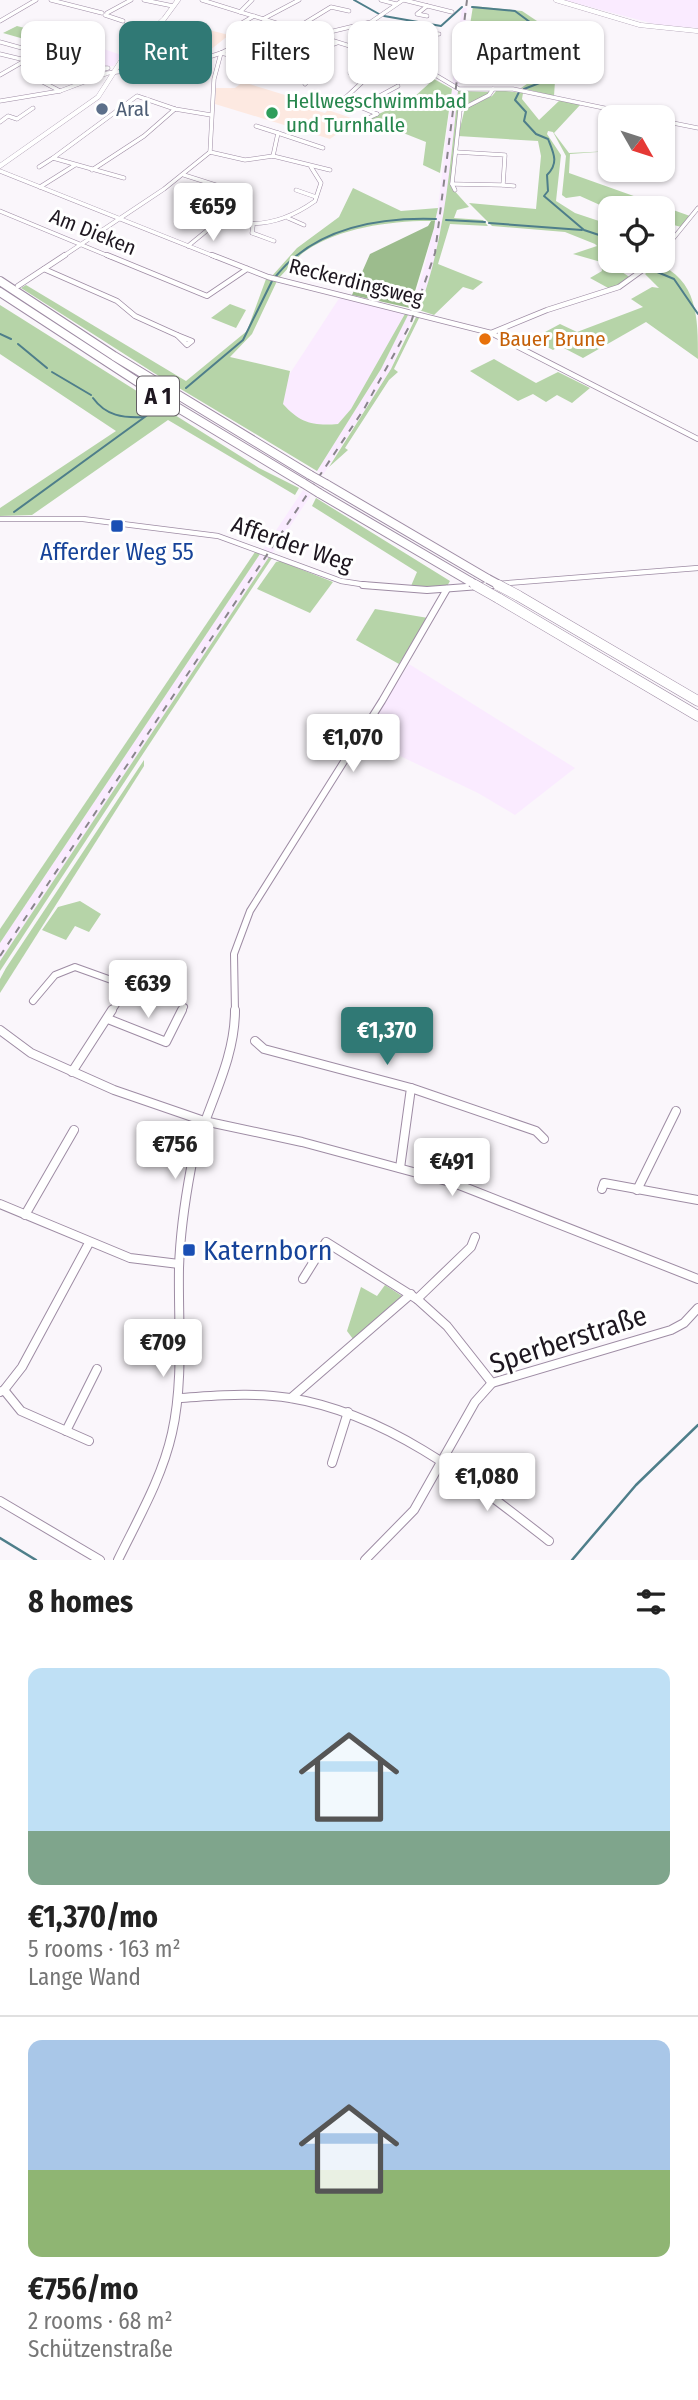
<!DOCTYPE html>
<meta charset="utf-8">
<style>
:root{--surface:#fff;--page:#f2f2f2;--text:#222;--muted:#767676;--line:#e0e0e0;--accent:#307975}
body{margin:0;font-family:"Fira Sans Condensed",sans-serif;background:var(--page);color:var(--text);height:100vh;display:flex;flex-direction:column;font-size:26px;white-space:nowrap}
*{box-sizing:border-box;margin:0}
p{font-size:23px;color:var(--muted)}
.icon{flex:none;width:38px;height:38px;fill:none;stroke:currentColor;stroke-width:2;stroke-linecap:round;stroke-linejoin:round}
.map{position:relative;height:1560px;overflow:hidden}
.side{display:flex;flex-direction:column;background:var(--surface);flex:1}
.side>*{flex:none}
.guide{position:absolute;left:21px;top:21px;width:656px;height:63px;display:flex;gap:14px}
.needle{width:46px;rotate:129deg}
.fabs{position:absolute;left:598px;top:105px;display:grid;gap:14px}
.fabs a{display:grid;place-items:center;width:77px;height:77px;border-radius:14px;background:var(--surface);box-shadow:0 2px 5px #0004;font-size:35px}
.price{position:absolute;translate:-50% -60px;padding:0 16px;border-radius:7px;background:#fff;color:#222;font-size:23px;line-height:46px;filter:drop-shadow(0 2px 4px #0008)}
.price::after{content:'';position:absolute;left:50%;top:42px;width:21px;height:16px;margin-left:-10px;background:inherit;clip-path:polygon(0 0,100% 0,50% 100%)}
.price.selected{background:var(--accent);color:#fff}
ul{padding:0;list-style:none}
li{display:grid;align-content:center;gap:14px;height:371px;padding:0 28px}
li+li{border-top:2px solid var(--line)}
li span{display:grid;place-items:center;height:217px;border-radius:14px;color:#555}
li>.icon{margin-inline-start:auto}
span .icon{width:126px;height:126px;fill:#fffc;stroke-width:1}
li b{font-size:30px}
h2{display:flex;justify-content:space-between;align-items:center;height:84px;padding:0 28px;font-size:30px}
.tag{padding:0 24px;border-radius:14px;background:var(--surface);box-shadow:0 2px 5px #0004;font-size:24px;line-height:63px}
.tag.selected{background:var(--accent);color:#fff}
.map>svg:first-child{display:block}
</style>
<div class="map">
<svg width="698" height="1560" viewBox="0 0 698 1560">
<rect width="100%" height="100%" fill="#faf6fb"/>
<g fill="#faebff">
<polygon points="564,0 698,0 698,28 658,25"/>
<polygon points="462,8 467,8 459,87 453,85 453,71"/>
<polygon points="80,42 101,48 121,55 114,66 109,66 59,55"/>
<polygon points="452,90 458,92 445,217 432,274 391,369 323,475 317,471 381,369 409,313 423,273 438,208"/>
<polygon points="340,297 406,312 351,409 338,424 318,425 297,420 283,404 287,378"/>
<polygon points="303,490 311,495 0,961 0,943"/>
<polygon points="409,664 575,768 515,815 478,793 362,738"/>
</g>
<g fill="#fde9e1">
<polygon points="189,25 229,35 205,54 180,49 166,58 148,54"/>
<polygon points="243,82 308,102 303,107 325,113 328,110 360,121 348,134 341,131 330,139 215,104 216,88 235,88"/>
</g>
<g fill="#b6d4a8">
<polygon points="473,6 522,11 555,33 558,37 554,96 521,88 537,77 535,74 541,69 542,47 535,44 534,38 542,40 545,36 535,31 470,25"/>
<polygon points="17,26 79,42 66,51 3,33"/>
<polygon points="434,79 452,89 440,173 423,165 426,142 368,119 413,98"/>
<polygon points="497,90 523,93 522,99 539,120 560,100 581,104 554,133 569,153 611,151 570,154 569,173 690,216 681,227 663,222 663,208 635,206 611,210 580,196 566,198 562,195 566,156 553,132 548,131 547,134 561,155 556,201 575,213 611,225 611,261 652,261 642,272 624,261 613,266 631,278 610,289 590,278 602,271 601,262 573,254 597,246 595,244 565,232 492,226 469,203 536,209 541,156 538,141 458,136 465,108 492,96"/>
<path d="M458 91 491 92 459 109 451 187 469 207 457 210 454 218 483 220 488 226 450 224 438 264 483 282 473 290 463 287 434 315 419 310C445 239 450 166 458 91Z"/>
<path d="M353 188 401 211 438 208 435 221C396 220 340 227 307 250 296 257 288 269 279 278L272 276 297 248 339 217Z"/>
<path d="M656 263C698 280 698 317 698 359L646 322 583 358 560 346 553 350 532 339 560 324 577 332 643 307 631 299 652 287 659 288 645 274Z"/>
<path d="M266 279 277 281 252 334 230 357 290 371 283 404C300 423 313 426 338 424L351 409 406 312 409 313 381 369 317 471 154 373 21 288 26 285 186 381 247 331Z"/>
<polygon points="230,304 246,310 236,328 211,318"/>
<polygon points="0,305 259,468 299,488 295,495 168,420 32,515 0,516 0,508 116,431 0,354"/>
<polygon points="417,315 420,316 394,369 398,372 389,380 345,448 348,450 329,467 391,369"/>
<polygon points="494,359 536,383 558,372 590,388 572,403 557,395 546,402 533,394 518,401 470,371"/>
<polygon points="316,498 450,581 446,588 411,586 417,572 312,506"/>
<polygon points="255,552 260,554 0,943 0,929"/>
<polygon points="269,557 272,558 0,971 0,961"/>
<polygon points="280,561 333,582 310,613 257,589 276,562"/>
<polygon points="375,609 428,618 399,664 356,640"/>
<polygon points="144,760 144,766 0,993 0,979 6,968"/>
<polygon points="80,901 101,914 89,932 75,926 66,940 42,930 58,907"/>
<polygon points="385,1285 402,1296 353,1339 347,1331 361,1287 377,1296"/>
</g>
<polygon fill="#9cbc8d" points="431,221 435,221 434,228 410,308 352,295 370,254 428,226"/>
<g fill="none" stroke-linecap="round" stroke-linejoin="round">
<g stroke="#4e7e8a" stroke-width="2">
<polyline points="354,0 379,14"/>
<polyline points="472,7 515,11 546,34 549,50 544,57 552,69 542,82 524,89"/>
<polyline points="384,16 441,26 462,7"/>
<path d="M519 92 515 100 526 112 524 121 536 134 548 139C554 154 559 163 547 175L548 191 544 196 584 230 611 239"/>
<polyline points="446,220 485,222"/>
<polyline points="489,223 582,230"/>
<polyline points="635,261 646,267"/>
<polyline points="650,269 674,279 698,314"/>
<path d="M276 276C315 228 376 217 436 219"/>
<polyline points="0,334 11,339"/>
<polyline points="18,344 47,368"/>
<polyline points="52,372 91,395"/>
<polyline points="186,388 243,340 272,281"/>
<path d="M93 398C106 416 123 418 144 417"/>
<polyline points="14,512 153,411"/>
</g>
<g stroke="#4e7e8a" stroke-width="2.5">
<polyline points="0,1538 36,1560"/>
<polyline points="572,1560 636,1485 698,1425"/>
</g>
<defs>
<g id="minor-far3">
<polyline points="51,0 102,13"/>
<polyline points="144,0 173,6"/>
<polyline points="202,0 427,70 459,89 513,89 647,117"/>
<polyline points="381,0 396,4"/>
<polyline points="404,0 452,12"/>
<polyline points="427,6 417,14 427,16"/>
<polyline points="240,12 252,0"/>
<polyline points="107,13 131,0"/>
<polyline points="105,15 123,21"/>
<polyline points="263,19 299,0"/>
<polyline points="0,21 36,0"/>
<polyline points="295,29 331,7 349,11"/>
<polyline points="420,34 439,34"/>
<polyline points="317,35 371,22 403,0"/>
<path d="M251 36C280 49 306 56 337 43"/>
<polyline points="242,41 230,30 254,16"/>
<polyline points="0,42 101,70 108,68 98,68"/>
<polyline points="376,46 393,51"/>
<polyline points="317,52 323,56 323,63"/>
<polyline points="364,52 400,34 420,34 422,60 416,67"/>
<polyline points="221,53 275,66 316,71 305,84"/>
<polyline points="0,54 25,60"/>
<polyline points="387,59 343,100 363,105 398,86"/>
<polyline points="350,73 368,77"/>
<polyline points="0,75 40,52"/>
<polyline points="37,79 60,91"/>
<polyline points="0,101 60,91 108,73 187,64 221,53 278,24"/>
<polyline points="317,101 331,104 343,98"/>
<polyline points="360,107 377,114"/>
<polyline points="663,121 698,128"/>
<polyline points="0,122 8,116 17,119 33,108"/>
<polyline points="360,122 377,114"/>
<polyline points="256,126 278,133 273,156"/>
<polyline points="278,133 323,148"/>
<polyline points="210,152 245,160 273,156 330,170"/>
<polyline points="39,167 53,158"/>
<polyline points="92,170 144,136 175,109"/>
<polyline points="0,171 216,257"/>
<polyline points="184,175 250,196"/>
<polyline points="124,178 53,158 137,96 175,109 211,115"/>
<polyline points="452,184 503,185 505,155 456,152"/>
<polyline points="503,185 514,186"/>
<polyline points="40,187 75,165"/>
<polyline points="296,190 316,197"/>
<polyline points="455,190 452,184 460,110 489,95 493,89"/>
<path d="M177 203C231 224 264 237 315 201L321 183 311 167"/>
<polyline points="0,211 111,257"/>
<polyline points="288,218 304,225"/>
<polyline points="253,226 252,233 274,241"/>
<polyline points="188,246 221,219"/>
<polyline points="663,251 698,208"/>
<polyline points="62,257 164,189 210,152 214,79 221,53"/>
</g>
<g id="minor-far2">
<polyline points="107,255 207,296 247,269"/>
<polyline points="212,255 268,277 491,333 698,439"/>
<polyline points="44,269 117,301 135,316 177,335"/>
<polyline points="18,286 65,255"/>
<polyline points="491,333 547,310 619,287 655,261"/>
<polygon points="177,335 192,341 187,345"/>
<polyline points="0,519 83,519 218,536 341,581 373,586"/>
<polyline points="471,586 698,568"/>
</g>
<g id="minor-far1">
<polyline points="363,585 427,590 493,585"/>
<polyline points="128,986 139,969"/>
<polyline points="33,1001 55,975 75,967 128,986 111,1012"/>
<polyline points="181,1012 184,1007"/>
<polyline points="235,1012 234,954 250,911 382,701 447,589"/>
</g>
<g id="minor">
<polyline points="108,1019 166,1042 182,1010"/>
<polyline points="0,1030 31,1053 114,1090 204,1121 302,1142 454,1183 698,1279"/>
<polyline points="255,1041 264,1049 411,1088 400,1168"/>
<polyline points="72,1072 112,1010"/>
<polyline points="411,1088 536,1131 544,1139"/>
<polyline points="602,1189 604,1183 698,1200"/>
<polyline points="637,1190 676,1111"/>
<polyline points="0,1204 130,1258 179,1264"/>
<polyline points="25,1215 74,1130"/>
<polyline points="303,1279 326,1242 417,1299 447,1326 492,1383"/>
<polyline points="417,1299 471,1247 475,1237"/>
<polyline points="4,1390 22,1367 89,1243"/>
<polyline points="0,1392 4,1390 21,1411 89,1441"/>
<path d="M178 1398C215 1396 253 1392 290 1398 389 1414 472 1481 549 1541"/>
<polyline points="291,1398 411,1294"/>
<polyline points="66,1431 97,1369"/>
<polyline points="332,1463 348,1412"/>
<polyline points="0,1501 100,1560"/>
<path d="M118 1560C138 1519 162 1478 172 1433 184 1380 178 1323 179 1268 180 1236 185 1200 191 1168 202 1114 235 1066 235 1010"/>
<polyline points="365,1560 414,1510 475,1402 492,1383 671,1330 684,1323 698,1308"/>
</g>
<g id="major">
<polyline points="556,0 640,25 698,31"/>
<polyline points="0,166 98,97 123,58 164,19 178,0"/>
</g>
<g id="highway-far1">
<polyline points="0,281 114,356 310,475"/>
<polyline points="0,292 170,403 303,483"/>
<polyline points="326,484 488,579"/>
<polyline points="319,493 471,582"/>
</g>
<g id="highway">
<polyline points="517,595 698,701"/>
<polyline points="498,598 698,716"/>
</g>
</defs>
<use href="#minor-far3" stroke="#9e8ca4" stroke-width="4.5"/>
<use href="#minor-far2" stroke="#9e8ca4" stroke-width="6"/>
<use href="#minor-far1" stroke="#9e8ca4" stroke-width="8"/>
<use href="#minor" stroke="#9e8ca4" stroke-width="10"/>
<use href="#major" stroke="#9e8ca4" stroke-width="5"/>
<use href="#highway-far1" stroke="#9e8ca4" stroke-width="10"/>
<use href="#highway" stroke="#9e8ca4" stroke-width="11"/>
<use href="#minor-far3" stroke="#fff" stroke-width="3.5"/>
<use href="#minor-far2" stroke="#fff" stroke-width="4.5"/>
<use href="#minor-far1" stroke="#fff" stroke-width="6"/>
<use href="#minor" stroke="#fff" stroke-width="8"/>
<use href="#major" stroke="#fff" stroke-width="4.5"/>
<use href="#highway-far1" stroke="#fff" stroke-width="8"/>
<use href="#highway" stroke="#fff" stroke-width="10"/>
<polyline stroke="#8a858c" stroke-width="2" stroke-dasharray="7 7" stroke-linecap="butt" points="0,956 364,409 410,325 435,253 467,0"/>
<defs>
<g id="highway-bridge-far1">
<polyline points="310,475 326,484"/>
<polyline points="303,483 319,493"/>
<polyline points="488,579 501,586"/>
<polyline points="471,582 478,586"/>
</g>
<g id="highway-bridge">
<polyline points="475,585 498,598"/>
<polyline points="498,585 517,595"/>
</g>
</defs>
<use href="#highway-bridge-far1" stroke="#9e8ca4" stroke-width="10" stroke-linecap="butt"/>
<use href="#highway-bridge" stroke="#9e8ca4" stroke-width="11" stroke-linecap="butt"/>
<use href="#highway-bridge-far1" stroke="#fff" stroke-width="8"/>
<use href="#highway-bridge" stroke="#fff" stroke-width="10"/>
</g>
<circle fill="#5c6f8a" stroke="#fff" stroke-width="2.5" cx="102" cy="109" r="7"/>
<circle fill="#2e9e5b" stroke="#fff" stroke-width="2.5" cx="272" cy="113" r="7"/>
<circle fill="#e8710a" stroke="#fff" stroke-width="2.5" cx="485" cy="339" r="7"/>
<g fill="#1a4fb4" stroke="#fff" stroke-width="2.5">
<rect x="110" y="519" width="14" height="14" rx="3.5"/>
<rect x="182" y="1243" width="14" height="14" rx="3.5"/>
</g>
<g text-anchor="middle" stroke-width="6" stroke-linejoin="round" paint-order="stroke">
<g font-size="21" fill="#27864d" stroke="#fff" text-anchor="start">
<text x="286" y="108">Hellwegschwimmbad<tspan x="286" dy="24">und Turnhalle</tspan></text>
</g>
<g font-size="21" fill="#4e5e75" stroke="#fff" text-anchor="start">
<text x="116" y="116">Aral</text>
</g>
<g font-size="21" fill="#1e1720" stroke="#fff">
<text transform="translate(93 232) rotate(22)" y="7">Am Dieken</text>
<text transform="translate(356 282) rotate(14)" y="7">Reckerdingsweg</text>
</g>
<g font-size="21" fill="#c56008" stroke="#fff" text-anchor="start">
<text x="499" y="346">Bauer Brune</text>
</g>
<rect fill="#fff" stroke="#625d63" stroke-width="2" x="137" y="376.5" width="42" height="39" rx="5"/>
<g font-size="23" font-weight="bold" fill="#1e1720">
<text x="158" y="404">A 1</text>
</g>
<g font-size="24" fill="#1e1720" stroke="#fff">
<text transform="translate(292 544) rotate(19)" y="8">Afferder Weg</text>
</g>
<g font-size="24" fill="#164399" stroke="#fff">
<text x="117" y="560">Afferder Weg 55</text>
</g>
<g font-size="28" fill="#164399" stroke="#fff" text-anchor="start">
<text x="203" y="1260">Katernborn</text>
</g>
<g font-size="28" fill="#1e1720" stroke="#fff">
<text transform="translate(568 1339) rotate(-18)" y="10">Sperberstraße</text>
</g>
</g>
</svg>
<div class="fabs">
<a><svg class="needle" viewBox="-14 -14 28 28"><path d="M0-13l5 13h-10z" fill="#e53935"/><path d="M0 13l5-13h-10z" fill="#767676"/></svg></a>
<a><svg class="icon" aria-label="locate" viewBox="0 0 24 24"><circle cx="12" cy="12" r="6"/><path d="M12 2v4M12 18v4M2 12h4M18 12h4"/></svg></a>
</div>
<b class="price" style="left:213px;top:243px">€659</b>
<b class="price" style="left:353px;top:774px">€1,070</b>
<b class="price" style="left:148px;top:1020px">€639</b>
<b class="price selected" style="left:387px;top:1067px">€1,370</b>
<b class="price" style="left:175px;top:1181px">€756</b>
<b class="price" style="left:452px;top:1198px">€491</b>
<b class="price" style="left:163px;top:1379px">€709</b>
<b class="price" style="left:487px;top:1513px">€1,080</b>
<div class="guide">
<a class="tag">Buy</a>
<a class="tag selected">Rent</a>
<a class="tag">Filters</a>
<a class="tag">New</a>
<a class="tag">Apartment</a>
</div>
</div>
<section class="side">
<h2>8 homes<svg class="icon" aria-label="filters" viewBox="0 0 24 24"><path d="M4 7h16M4 17h16"/><circle cx="9" cy="7" r="2"/><circle cx="15" cy="17" r="2"/></svg></h2>
<ul>
<li><span style="background:linear-gradient(#bfe0f5 75%,#7fa58c 0)"><svg class="icon" aria-label="home" viewBox="0 0 24 24"><path d="M3 11l9-7 9 7M6 9v11h12V9"/></svg></span><div><b>€1,370/mo</b><p>5 rooms · 163 m²</p><p>Lange Wand</p></div></li>
<li><span style="background:linear-gradient(#a9c7e8 60%,#8fb573 0)"><svg class="icon" aria-label="home" viewBox="0 0 24 24"><path d="M3 11l9-7 9 7M6 9v11h12V9"/></svg></span><div><b>€756/mo</b><p>2 rooms · 68 m²</p><p>Schützenstraße</p></div></li>
</ul>
</section>
